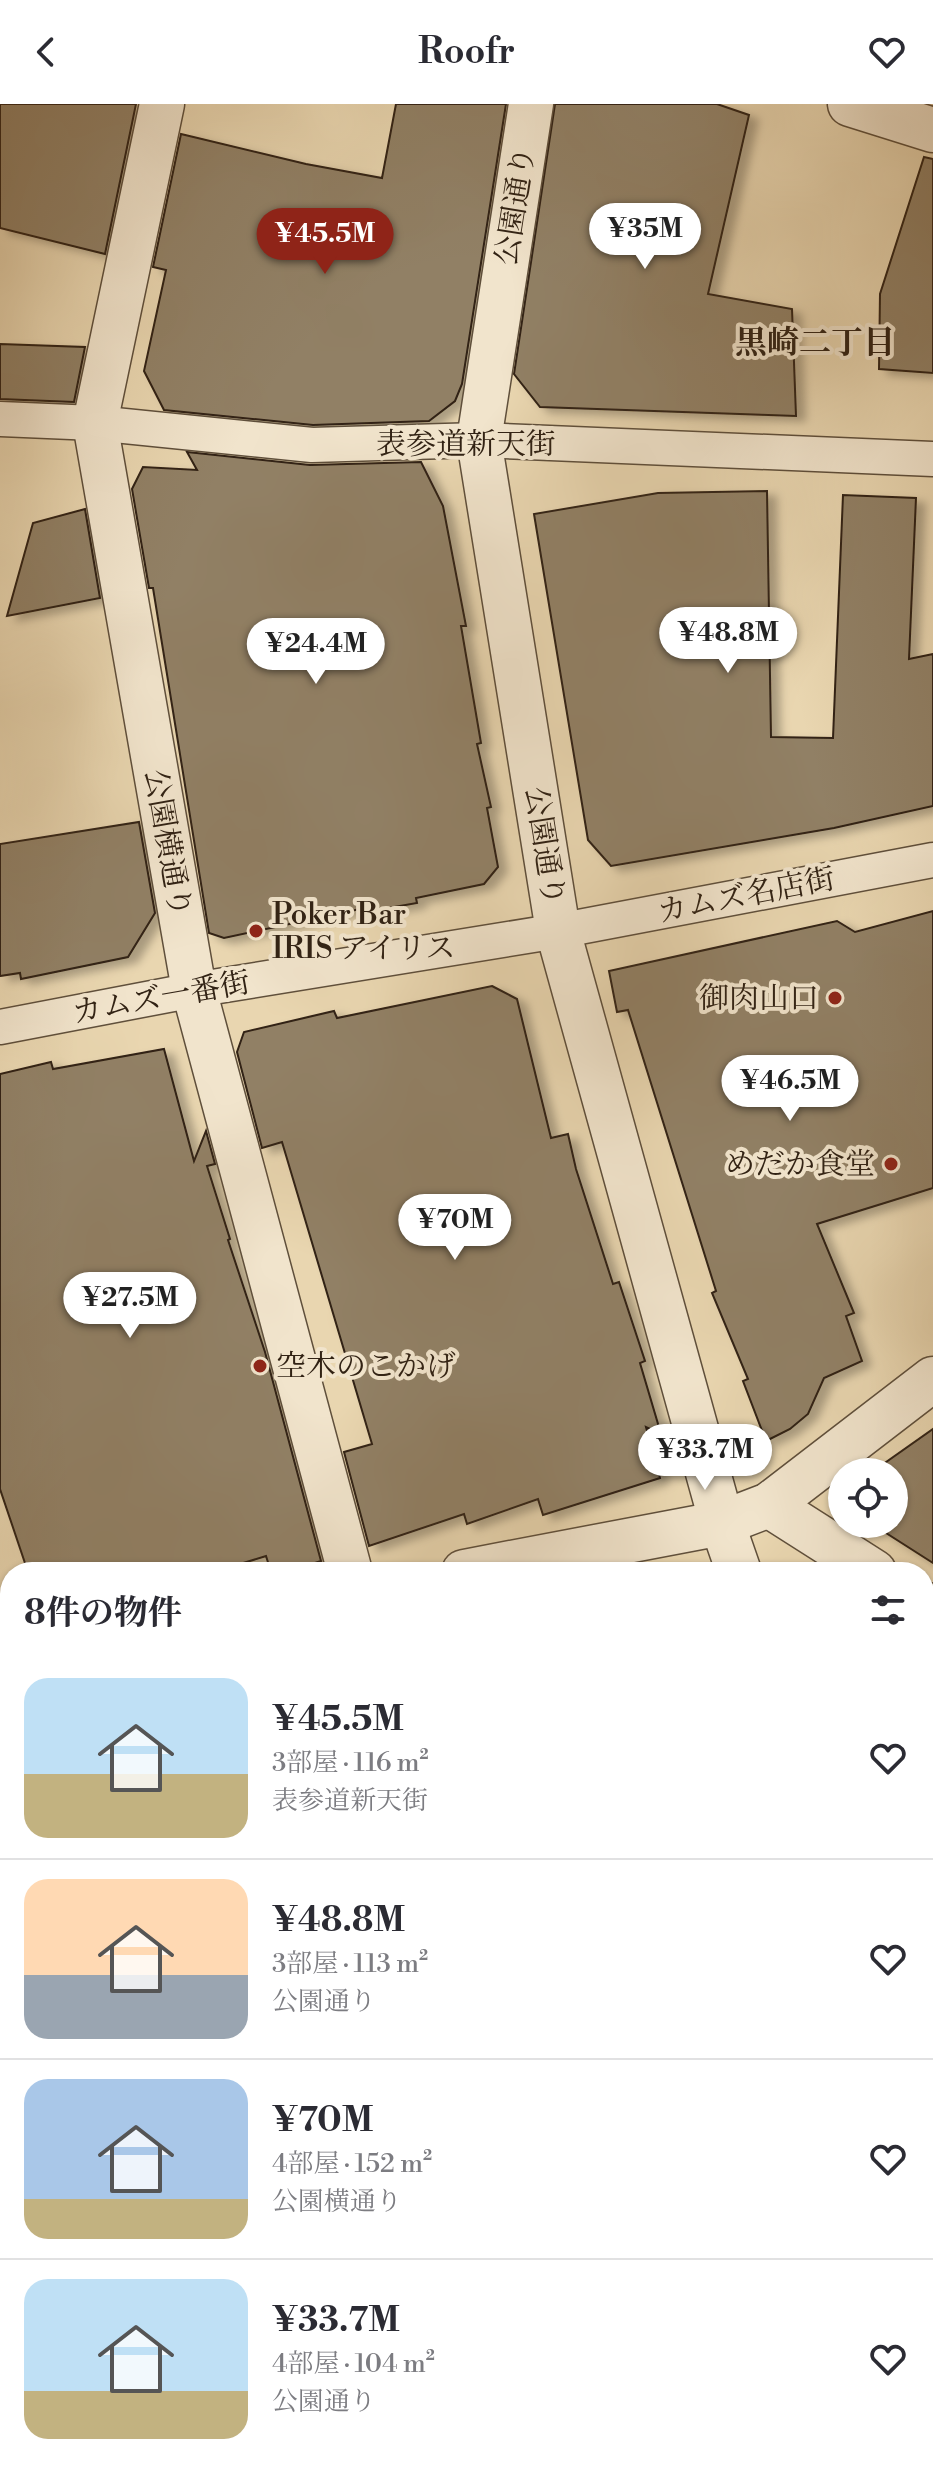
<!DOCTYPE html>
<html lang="ja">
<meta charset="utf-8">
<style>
:root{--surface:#fff;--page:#f7f7f7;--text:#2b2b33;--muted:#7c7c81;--line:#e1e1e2;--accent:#8f2418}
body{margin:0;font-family:"Libre Bodoni","Noto Serif JP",serif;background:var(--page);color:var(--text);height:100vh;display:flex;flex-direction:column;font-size:30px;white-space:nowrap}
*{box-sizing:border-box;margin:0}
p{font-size:26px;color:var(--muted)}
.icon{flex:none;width:44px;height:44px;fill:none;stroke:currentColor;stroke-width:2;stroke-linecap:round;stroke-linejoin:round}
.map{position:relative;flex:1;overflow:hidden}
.sheet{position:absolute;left:0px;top:1458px;width:934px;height:914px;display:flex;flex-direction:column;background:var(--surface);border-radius:32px 32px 0 0;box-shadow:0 2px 6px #0004}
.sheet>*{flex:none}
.buttons{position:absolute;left:828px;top:1354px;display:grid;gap:16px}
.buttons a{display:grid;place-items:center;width:80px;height:80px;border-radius:50%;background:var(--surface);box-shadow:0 2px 6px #0004;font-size:40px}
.price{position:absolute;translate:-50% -68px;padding:0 18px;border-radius:28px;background:#fff;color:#222;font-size:26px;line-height:52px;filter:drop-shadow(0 2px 4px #0008)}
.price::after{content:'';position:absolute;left:50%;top:48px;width:24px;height:18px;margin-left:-12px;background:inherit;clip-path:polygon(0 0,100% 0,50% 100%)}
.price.current{background:var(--accent);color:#fff}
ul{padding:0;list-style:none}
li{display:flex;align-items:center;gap:24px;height:200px;padding:0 24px}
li+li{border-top:2px solid var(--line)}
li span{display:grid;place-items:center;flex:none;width:224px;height:160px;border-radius:24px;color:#555}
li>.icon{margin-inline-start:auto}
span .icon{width:96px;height:96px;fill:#fffc;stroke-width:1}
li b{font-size:34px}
h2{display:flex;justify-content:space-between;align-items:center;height:96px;padding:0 24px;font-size:34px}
header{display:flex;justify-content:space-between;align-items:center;height:104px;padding:0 24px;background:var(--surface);font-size:36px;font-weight:600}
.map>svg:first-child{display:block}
</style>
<header><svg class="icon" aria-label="back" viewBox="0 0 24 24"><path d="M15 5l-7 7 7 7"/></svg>Roofr<svg class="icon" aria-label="heart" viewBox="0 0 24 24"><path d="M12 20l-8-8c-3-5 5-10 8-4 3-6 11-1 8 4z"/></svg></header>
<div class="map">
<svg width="933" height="2371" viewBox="0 0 933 2371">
<defs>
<filter id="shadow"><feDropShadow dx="9" dy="5" stdDeviation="4" flood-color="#0004"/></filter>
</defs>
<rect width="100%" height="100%" fill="#e9d6b0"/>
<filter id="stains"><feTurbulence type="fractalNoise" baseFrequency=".0025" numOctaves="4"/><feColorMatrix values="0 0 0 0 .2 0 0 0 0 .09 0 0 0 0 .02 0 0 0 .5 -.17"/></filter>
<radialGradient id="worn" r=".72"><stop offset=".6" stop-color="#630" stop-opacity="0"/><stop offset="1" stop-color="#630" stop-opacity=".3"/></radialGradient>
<polygon fill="#cab795" stroke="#7e6c54" stroke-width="2" points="924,1536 933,1542 933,1909 925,1906 924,1902"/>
<g fill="#918065" stroke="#312214" stroke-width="2" filter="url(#shadow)">
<polygon points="0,0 136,0 105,150 0,124"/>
<polygon points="396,0 506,0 462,280 455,297 429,317 313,321 164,306 144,267 166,166 153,163 181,30 306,60 382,74"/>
<polygon points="555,0 717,0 749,11 708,190 792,205 796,312 540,303 514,270"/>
<polygon points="924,53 933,55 933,269 879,265 880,190"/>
<polygon points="0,240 85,243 74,298 0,295"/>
<polygon points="187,348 310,361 421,358 443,402 466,522 461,522 481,639 477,640 491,703 487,704 498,763 484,780 416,794 417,799 360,809 360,805 224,834 209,829 153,484 149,484 132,385 143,363 197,366"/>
<polygon points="767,387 771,633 833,634 843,391 916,394 909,555 933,550 933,702 834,724 611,762 588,736 534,410 658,389"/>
<polygon points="85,405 100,494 7,512 33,419"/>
<polygon points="139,718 155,809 128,853 21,875 20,869 0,872 0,740"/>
<polygon points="933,807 933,1084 817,1120 854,1209 846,1212 862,1257 824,1274 808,1310 790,1325 766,1337 743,1277 748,1275 712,1189 716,1187 628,906 617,908 609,867 837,817 855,828"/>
<polygon points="492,882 517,895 551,1034 568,1030 576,1065 613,1180 619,1178 645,1257 640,1259 661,1330 646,1323 660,1374 543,1411 538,1395 467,1420 464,1410 369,1442 344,1348 372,1340 282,1038 262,1044 237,948 244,928 334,907 337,914"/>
<polygon points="164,945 194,1057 206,1027 215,1060 207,1062 230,1135 228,1136 265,1248 321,1457 287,1468 271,1468 266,1452 214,1468 28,1468 0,1385 0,970 51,958 53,965"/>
<polygon points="933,1325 933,1459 872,1420 894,1420 894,1368 872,1368"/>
</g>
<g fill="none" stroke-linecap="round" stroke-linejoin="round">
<defs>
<g id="pedestrian">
<polyline points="0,315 95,319 312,341 479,336 933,355"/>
<polyline points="0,923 194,886 558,827 933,756"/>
<polyline points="0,1526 10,1554"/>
</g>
<g id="minor">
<polyline points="162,0 95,319 194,886 350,1468"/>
<polyline points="531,0 479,336 558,827 722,1419 739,1468"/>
<polyline points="850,0 933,26"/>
<polyline points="769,1401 874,1468"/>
<polyline points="464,1468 722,1419 769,1401 933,1275"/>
<polyline points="924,1500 933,1506"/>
<polyline points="924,2040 933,2023"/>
<polyline points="924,2104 933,2103"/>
<polyline points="264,2371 268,2362"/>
<polyline points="724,2371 729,2362"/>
</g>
<polyline id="tertiary" points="14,2362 30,2371"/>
</defs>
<use href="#pedestrian" stroke="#5f4f3b" stroke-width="37"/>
<use href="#minor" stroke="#5f4f3b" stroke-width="47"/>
<use href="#tertiary" stroke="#5f4f3b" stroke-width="47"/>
<use href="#pedestrian" stroke="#f1e4cc" stroke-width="34"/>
<use href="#minor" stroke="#f1e4cc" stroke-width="44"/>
<use href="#tertiary" stroke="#f1e4cc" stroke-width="44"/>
</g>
<g fill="#8f2418" stroke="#f1e4cc" stroke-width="3">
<circle cx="256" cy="827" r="8"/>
<circle cx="835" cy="894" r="8"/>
<circle cx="891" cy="1060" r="8"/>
<circle cx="260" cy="1262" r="8"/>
</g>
<g text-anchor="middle" stroke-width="8" stroke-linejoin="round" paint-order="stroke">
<g font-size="30" fill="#312214" stroke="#f1e4cc">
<text transform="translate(515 102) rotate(-81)" y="10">公園通り</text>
<text x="466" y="350">表参道新天街</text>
<text transform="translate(168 739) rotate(80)" y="10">公園横通り</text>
<text transform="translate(545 742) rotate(81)" y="10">公園通り</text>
<text transform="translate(746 791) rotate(-11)" y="10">カムズ名店街</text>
<text transform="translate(161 893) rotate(-10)" y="10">カムズ一番街</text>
</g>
<g font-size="30" fill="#312214" stroke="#f1e4cc" text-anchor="start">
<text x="272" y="820">Poker Bar<tspan x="272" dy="34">IRIS アイリス</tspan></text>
<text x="819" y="904" text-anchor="end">御肉山口</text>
<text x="875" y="1070" text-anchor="end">めだか食堂</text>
<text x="276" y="1272">空木のこかげ</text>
</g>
<g font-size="32" font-weight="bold" fill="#312214" stroke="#f1e4cc">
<text x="815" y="249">黒崎二丁目</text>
</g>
</g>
<rect width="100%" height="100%" filter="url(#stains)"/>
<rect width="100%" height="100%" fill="url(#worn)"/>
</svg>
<div class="buttons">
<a><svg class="icon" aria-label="locate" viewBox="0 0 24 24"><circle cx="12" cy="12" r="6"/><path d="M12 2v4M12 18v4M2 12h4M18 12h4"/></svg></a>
</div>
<b class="price" style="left:645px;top:167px">¥35M</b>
<b class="price current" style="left:325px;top:172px">¥45.5M</b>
<b class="price" style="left:728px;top:571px">¥48.8M</b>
<b class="price" style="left:316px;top:582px">¥24.4M</b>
<b class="price" style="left:790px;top:1019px">¥46.5M</b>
<b class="price" style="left:455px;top:1158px">¥70M</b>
<b class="price" style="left:130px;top:1236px">¥27.5M</b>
<b class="price" style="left:705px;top:1388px">¥33.7M</b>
<section class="sheet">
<h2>8件の物件<svg class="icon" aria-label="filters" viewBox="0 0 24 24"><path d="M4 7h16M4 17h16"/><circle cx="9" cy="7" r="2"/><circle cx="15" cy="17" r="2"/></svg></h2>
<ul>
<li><span style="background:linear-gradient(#bfe0f5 60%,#c2b280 0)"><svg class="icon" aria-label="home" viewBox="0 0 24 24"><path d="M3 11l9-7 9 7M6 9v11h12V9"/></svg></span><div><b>¥45.5M</b><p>3部屋 · 116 m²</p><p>表参道新天街</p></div><svg class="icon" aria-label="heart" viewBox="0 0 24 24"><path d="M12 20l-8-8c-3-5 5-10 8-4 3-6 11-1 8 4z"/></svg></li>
<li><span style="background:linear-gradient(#ffd9b3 60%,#9aa5b1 0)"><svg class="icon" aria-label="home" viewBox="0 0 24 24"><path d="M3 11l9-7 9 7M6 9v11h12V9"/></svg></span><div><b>¥48.8M</b><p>3部屋 · 113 m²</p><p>公園通り</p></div><svg class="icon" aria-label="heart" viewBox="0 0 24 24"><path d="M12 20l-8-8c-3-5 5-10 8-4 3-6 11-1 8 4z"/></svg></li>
<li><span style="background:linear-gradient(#a9c7e8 75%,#c2b280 0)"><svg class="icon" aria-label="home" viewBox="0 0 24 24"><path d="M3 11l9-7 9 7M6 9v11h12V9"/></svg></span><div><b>¥70M</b><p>4部屋 · 152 m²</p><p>公園横通り</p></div><svg class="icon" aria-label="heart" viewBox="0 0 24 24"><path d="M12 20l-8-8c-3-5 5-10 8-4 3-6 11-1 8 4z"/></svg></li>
<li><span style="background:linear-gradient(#bfe0f5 70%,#c2b280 0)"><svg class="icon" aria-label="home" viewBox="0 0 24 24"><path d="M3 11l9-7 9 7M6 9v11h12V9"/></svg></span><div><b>¥33.7M</b><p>4部屋 · 104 m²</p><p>公園通り</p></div><svg class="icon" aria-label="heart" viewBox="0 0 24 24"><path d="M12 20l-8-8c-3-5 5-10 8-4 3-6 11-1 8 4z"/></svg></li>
</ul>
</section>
</div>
